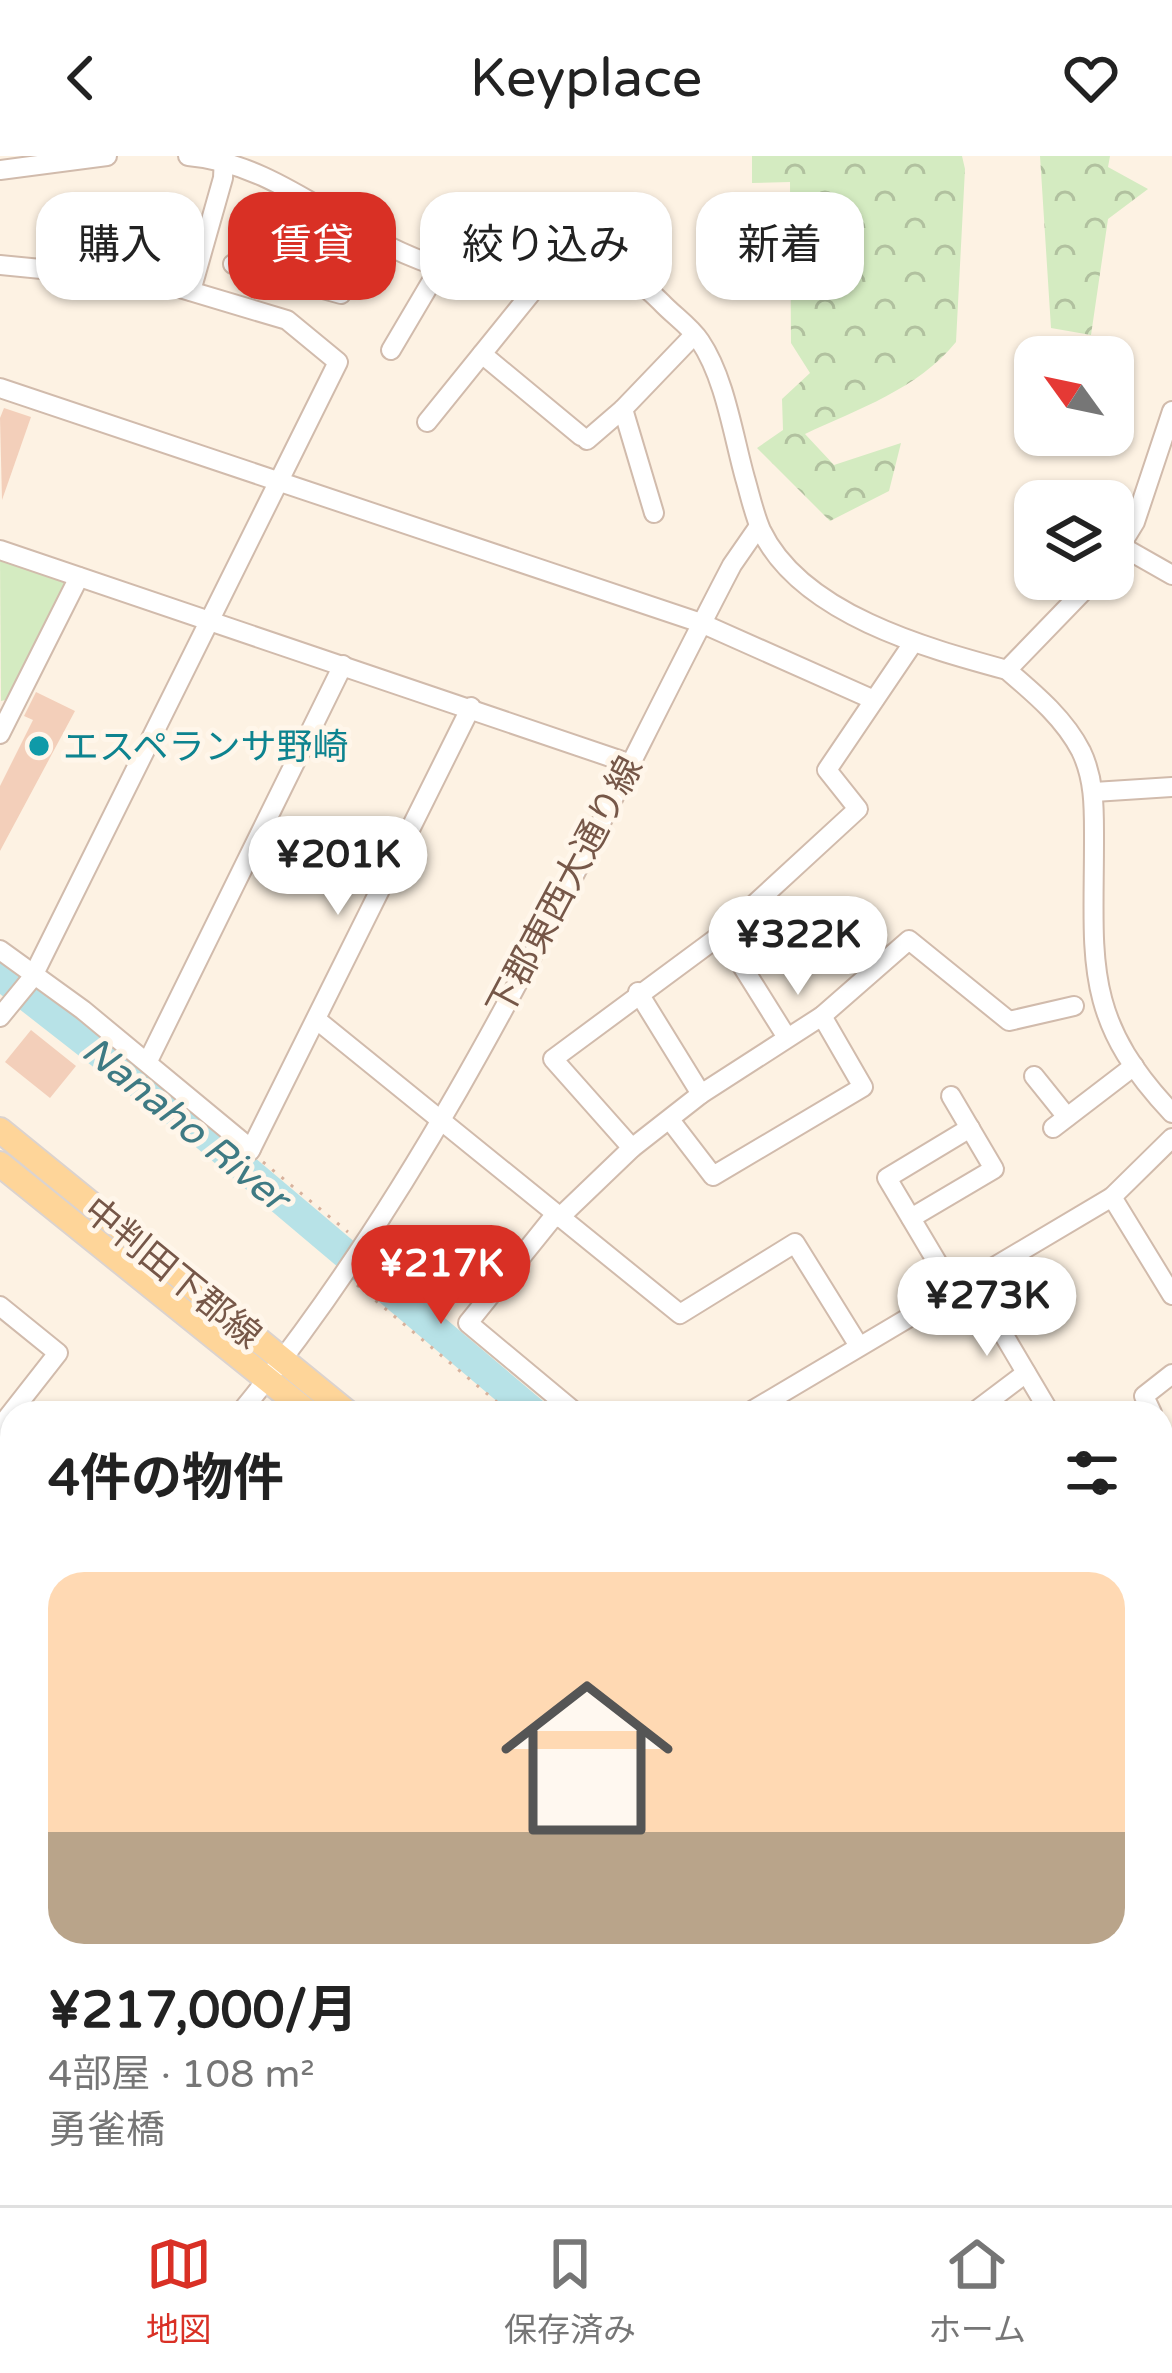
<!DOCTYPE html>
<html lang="ja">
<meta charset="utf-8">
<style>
:root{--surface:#fff;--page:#f6f6f6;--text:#222;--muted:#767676;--line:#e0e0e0;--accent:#d93025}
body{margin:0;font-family:"Varela Round","Noto Sans JP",sans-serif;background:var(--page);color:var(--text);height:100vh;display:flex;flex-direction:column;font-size:45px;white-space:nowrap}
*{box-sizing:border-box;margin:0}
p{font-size:39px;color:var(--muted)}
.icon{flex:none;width:66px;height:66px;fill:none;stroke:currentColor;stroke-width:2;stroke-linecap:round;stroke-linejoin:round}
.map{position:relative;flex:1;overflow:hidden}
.side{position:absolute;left:0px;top:1245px;width:1173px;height:804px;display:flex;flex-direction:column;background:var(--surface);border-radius:36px 36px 0 0;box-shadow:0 3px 9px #0004}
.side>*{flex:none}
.banner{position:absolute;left:36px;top:36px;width:1101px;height:108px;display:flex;gap:24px}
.needle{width:78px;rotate:303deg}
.tools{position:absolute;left:1014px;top:180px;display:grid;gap:24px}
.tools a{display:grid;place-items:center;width:120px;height:120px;border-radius:24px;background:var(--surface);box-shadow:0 3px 9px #0004;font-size:60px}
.price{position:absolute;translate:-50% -102px;padding:0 27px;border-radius:42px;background:#fff;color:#222;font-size:39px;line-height:78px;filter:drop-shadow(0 3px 6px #0008)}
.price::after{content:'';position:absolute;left:50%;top:72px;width:36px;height:27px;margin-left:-18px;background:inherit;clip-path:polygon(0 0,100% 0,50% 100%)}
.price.active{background:var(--accent);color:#fff}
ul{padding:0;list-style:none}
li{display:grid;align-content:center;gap:24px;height:636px;padding:0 48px}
li span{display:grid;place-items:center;height:372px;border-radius:36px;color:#555}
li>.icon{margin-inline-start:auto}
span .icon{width:216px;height:216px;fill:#fffc;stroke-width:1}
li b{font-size:51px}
h2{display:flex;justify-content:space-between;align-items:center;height:144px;padding:0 48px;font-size:51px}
.chip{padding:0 42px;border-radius:36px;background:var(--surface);box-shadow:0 3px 9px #0004;font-size:42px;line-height:108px}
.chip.active{background:var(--accent);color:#fff}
header{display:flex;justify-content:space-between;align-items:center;height:156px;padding:0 48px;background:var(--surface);font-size:54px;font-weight:600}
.dock{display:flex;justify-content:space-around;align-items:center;height:168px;border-top:3px solid var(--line);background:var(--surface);font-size:33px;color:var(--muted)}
.dock a{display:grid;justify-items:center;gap:6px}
.dock .active{color:var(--accent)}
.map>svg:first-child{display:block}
</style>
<header><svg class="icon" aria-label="back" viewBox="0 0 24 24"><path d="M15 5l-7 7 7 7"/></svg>Keyplace<svg class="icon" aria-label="heart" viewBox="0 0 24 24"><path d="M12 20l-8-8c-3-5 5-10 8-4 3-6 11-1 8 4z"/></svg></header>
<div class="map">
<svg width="1172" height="2049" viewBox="0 0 1172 2049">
<defs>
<pattern id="forest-crowns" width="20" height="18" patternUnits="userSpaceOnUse" patternTransform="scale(3)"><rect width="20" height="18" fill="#d4ebc1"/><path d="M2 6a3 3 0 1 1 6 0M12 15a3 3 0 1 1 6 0" fill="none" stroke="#b1c19f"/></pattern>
</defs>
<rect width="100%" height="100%" fill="#fdf2e3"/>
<g fill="url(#forest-crowns)">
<path d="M752 0H962L965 13 956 186C918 233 858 253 805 278L834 309 901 287 889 335 830 365 757 292 783 274 782 243 810 217 791 187 790 26 752 27Z"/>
<polygon points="1040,0 1110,0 1108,11 1148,33 1108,63 1091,179 1051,172"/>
</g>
<polygon fill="#d4ebc1" points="0,401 62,422 66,430 10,543 1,545"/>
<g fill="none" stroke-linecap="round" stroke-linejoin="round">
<g stroke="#9dd2d9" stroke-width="4.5">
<polyline points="1161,1989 1172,1984"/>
<polyline points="1051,2049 1071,2037"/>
</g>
<g stroke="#b7e2e7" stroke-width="30">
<polyline points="0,819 206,980 534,1257"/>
<polyline points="1161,1572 1172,1570"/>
</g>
</g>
<g fill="#f3cfba">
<polygon points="4,252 31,261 2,344 0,262"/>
<polygon points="36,536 75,555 0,695 0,630 33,564 24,560"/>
<polygon points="31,874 76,910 50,942 5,906"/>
</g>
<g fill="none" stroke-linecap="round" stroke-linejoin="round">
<defs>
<g id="minor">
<path d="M188 0C286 8 352 89 451 114 544 138 578 63 661 146 673 159 690 170 700 185 725 222 733 279 745 322 750 339 754 358 761 374 801 458 926 492 1007 514L1095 423"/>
<polyline points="0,14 107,0"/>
<polyline points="233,108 341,138 371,85"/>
<polyline points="0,109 153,124 287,164 338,206 32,822 0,861"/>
<polyline points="191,135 223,22 224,0"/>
<polyline points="391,194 440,111"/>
<polyline points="482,198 581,280"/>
<polyline points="0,232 701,467 874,544"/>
<polyline points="427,266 553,110"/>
<polyline points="587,284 623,253"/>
<polyline points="654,357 623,253 694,179"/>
<polyline points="1121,390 1172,419"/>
<polyline points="0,394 628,607"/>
<polyline points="1113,402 1135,366 1172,255"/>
<path d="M1007 514C1035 538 1064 562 1081 595 1095 624 1094 654 1094 685 1094 805 1082 862 1172 957"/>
<polyline points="0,578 79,421"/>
<polyline points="1094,636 1172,631"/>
<polyline points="722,778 786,880"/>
<polyline points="0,794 83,854 251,993"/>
<polyline points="638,836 701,938"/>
<polyline points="317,864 680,1158 795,1087 859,1190"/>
<polyline points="148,905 343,509"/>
<polyline points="1034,920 1067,961"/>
<polyline points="670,964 713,1020 863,931 822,860"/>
<polyline points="1053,972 1134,910"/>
<polyline points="632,992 553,903 722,778 858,653 827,614 913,487"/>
<polyline points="250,995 471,551"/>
<polyline points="1112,1041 1172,1139"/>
<polyline points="555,1059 468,1167 576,1257"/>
<polyline points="559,1062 632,992 701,938 822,860 909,784 1009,865 1074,850"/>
<polyline points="911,1062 994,1013 951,940"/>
<polyline points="970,1122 1050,1257"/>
<polyline points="953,1133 887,1022 970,972"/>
<polyline points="0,1150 58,1197 0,1271"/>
<path d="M240 1257C447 1005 582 696 732 409L759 370"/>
<polyline points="748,1257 1112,1041 1172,982"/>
<polyline points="973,1257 1026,1217"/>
<polyline points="1152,1257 1144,1240 1172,1218"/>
<polyline points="1161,1278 1172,1302"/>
<polyline points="0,1284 12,1293"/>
<polyline points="1161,1438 1172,1434"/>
<polyline points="0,1535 12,1521"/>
<polyline points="1161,1559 1172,1558"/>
<polyline points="0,1776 12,1762"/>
<polyline points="1161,1812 1172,1810"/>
<polyline points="0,1898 12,1901"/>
<polyline points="491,2037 507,2049"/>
<polyline points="663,2037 678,2049"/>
<polyline points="0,2048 2,2049"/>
<polyline points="105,2049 115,2037"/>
<polyline points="285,2049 296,2037"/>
<polyline points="457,2049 468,2037"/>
</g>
<g id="major">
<polyline points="0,974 348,1257"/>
<polyline points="0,1008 309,1257"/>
<polyline points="1161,1702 1172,1700"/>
<polyline points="1161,1721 1172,1720"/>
</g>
</defs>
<use href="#minor" stroke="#d1bbac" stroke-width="22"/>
<use href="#major" stroke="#dbd3cf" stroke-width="28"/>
<g stroke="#d8b29d" stroke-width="3" stroke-dasharray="3 9" stroke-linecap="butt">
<polyline points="263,1006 348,1076"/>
<polyline points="379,1099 452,1155"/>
<polyline points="357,1129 510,1257"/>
<polyline points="0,1497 1,1497"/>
</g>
<use href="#minor" stroke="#fff" stroke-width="18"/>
<use href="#major" stroke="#fed599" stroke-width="24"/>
</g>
<circle fill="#0f9aa8" stroke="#fff6ea" stroke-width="4.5" cx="39" cy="590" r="12"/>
<g text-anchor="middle" stroke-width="10" stroke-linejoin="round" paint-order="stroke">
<g font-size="36" fill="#0d838f" stroke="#fff6ea" text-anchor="start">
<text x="63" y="603">エスペランサ野崎</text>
</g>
<g font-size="36" fill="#765748" stroke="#fff6ea">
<text transform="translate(564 730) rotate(-62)" y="13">下郡東西大通り線</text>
<text transform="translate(173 1116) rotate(39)" y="13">中判田下郡線</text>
</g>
<g font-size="39" font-style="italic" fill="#3e7a83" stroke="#fff6ea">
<text transform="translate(186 967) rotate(39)" y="14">Nanaho River</text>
</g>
</g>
</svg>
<div class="tools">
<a><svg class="needle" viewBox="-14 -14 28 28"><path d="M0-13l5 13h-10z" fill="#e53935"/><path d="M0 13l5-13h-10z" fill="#767676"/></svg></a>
<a><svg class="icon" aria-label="layers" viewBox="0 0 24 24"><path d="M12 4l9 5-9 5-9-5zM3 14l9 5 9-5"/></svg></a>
</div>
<b class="price" style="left:338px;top:762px">¥201K</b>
<b class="price" style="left:798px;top:842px">¥322K</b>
<b class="price active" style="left:441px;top:1171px">¥217K</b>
<b class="price" style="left:987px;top:1203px">¥273K</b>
<div class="banner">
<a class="chip">購入</a>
<a class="chip active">賃貸</a>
<a class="chip">絞り込み</a>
<a class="chip">新着</a>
</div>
<section class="side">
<h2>4件の物件<svg class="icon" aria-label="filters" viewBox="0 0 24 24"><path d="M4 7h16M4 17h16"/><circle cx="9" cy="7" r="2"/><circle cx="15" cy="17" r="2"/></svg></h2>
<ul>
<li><span style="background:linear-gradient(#ffd9b3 70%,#b9a48a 0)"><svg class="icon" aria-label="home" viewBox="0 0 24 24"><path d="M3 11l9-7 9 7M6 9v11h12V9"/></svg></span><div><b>¥217,000/月</b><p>4部屋 · 108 m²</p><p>勇雀橋</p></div></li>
</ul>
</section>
</div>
<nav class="dock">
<a class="active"><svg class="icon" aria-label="map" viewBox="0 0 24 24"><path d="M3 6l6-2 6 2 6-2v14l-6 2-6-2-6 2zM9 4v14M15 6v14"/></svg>地図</a>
<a><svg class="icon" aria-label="saved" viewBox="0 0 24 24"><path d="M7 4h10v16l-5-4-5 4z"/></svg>保存済み</a>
<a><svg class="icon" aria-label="home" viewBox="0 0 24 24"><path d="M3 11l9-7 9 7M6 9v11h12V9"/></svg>ホーム</a>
</nav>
